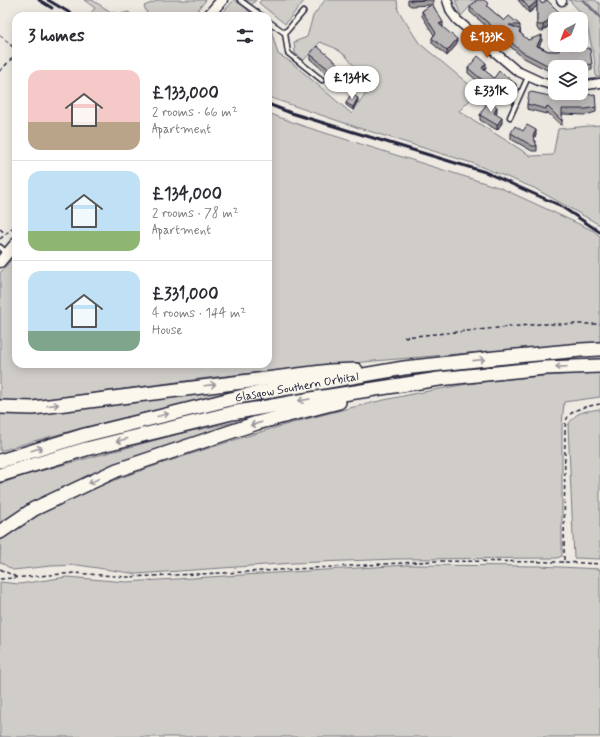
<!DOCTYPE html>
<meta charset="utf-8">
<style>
:root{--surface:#fff;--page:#f2f2f3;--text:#2b2b33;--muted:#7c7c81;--line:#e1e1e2;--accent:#b45309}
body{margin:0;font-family:Mynerve,sans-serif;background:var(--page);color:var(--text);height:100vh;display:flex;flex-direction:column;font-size:15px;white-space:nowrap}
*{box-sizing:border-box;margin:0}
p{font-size:13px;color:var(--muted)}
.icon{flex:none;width:22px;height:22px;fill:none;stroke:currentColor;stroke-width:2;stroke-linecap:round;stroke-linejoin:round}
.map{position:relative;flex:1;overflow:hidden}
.side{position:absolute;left:12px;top:12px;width:260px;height:356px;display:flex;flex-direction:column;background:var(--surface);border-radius:12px;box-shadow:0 2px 10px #0003}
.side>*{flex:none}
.needle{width:26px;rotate:222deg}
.buttons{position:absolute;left:548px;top:12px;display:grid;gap:8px}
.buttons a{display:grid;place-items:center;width:40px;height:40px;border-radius:8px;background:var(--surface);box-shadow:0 2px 10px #0003;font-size:20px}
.price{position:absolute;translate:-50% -34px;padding:0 9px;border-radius:14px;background:#fff;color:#222;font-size:13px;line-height:26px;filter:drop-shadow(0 1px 2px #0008)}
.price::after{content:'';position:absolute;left:50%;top:24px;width:12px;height:9px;margin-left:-6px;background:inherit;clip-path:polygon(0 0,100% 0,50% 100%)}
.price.active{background:var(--accent);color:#fff}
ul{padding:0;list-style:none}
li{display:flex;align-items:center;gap:12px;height:100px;padding:0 16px}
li+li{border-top:1px solid var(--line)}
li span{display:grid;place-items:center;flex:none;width:112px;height:80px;border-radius:12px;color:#555}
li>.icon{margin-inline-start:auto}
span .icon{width:48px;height:48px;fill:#fffc;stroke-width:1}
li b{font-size:17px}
h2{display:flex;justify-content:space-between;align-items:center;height:48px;padding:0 16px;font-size:17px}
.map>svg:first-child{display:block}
</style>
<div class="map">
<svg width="600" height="737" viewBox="0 0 600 737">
<rect width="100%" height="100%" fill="#eeeae2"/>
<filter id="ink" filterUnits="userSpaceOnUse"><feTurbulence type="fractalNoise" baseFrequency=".025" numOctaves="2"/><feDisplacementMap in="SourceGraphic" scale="8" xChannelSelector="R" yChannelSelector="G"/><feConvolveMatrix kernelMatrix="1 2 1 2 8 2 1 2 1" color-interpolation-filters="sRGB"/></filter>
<g filter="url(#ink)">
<g fill="#d0cdc9" stroke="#797882">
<polygon points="84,0 92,0 111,12 120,14 129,12 131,16 94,16 90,14 95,8"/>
<polygon points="159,0 206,0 193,16 141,16 147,13 144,6"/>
<polygon points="234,0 256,0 247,10 255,16 220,16"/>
<polygon points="261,0 305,0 285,24 259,3"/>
<polygon points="325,0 397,0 398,10 419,43 478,92 459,111 531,156 553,155 558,129 600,125 600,225 534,188 472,163 359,128 268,97 268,27 271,30 278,54 291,62 352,114 373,83 354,66 346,56 335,48 320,42 304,60 295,53 294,42 307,37 313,16"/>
<polygon points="455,0 476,0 461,16"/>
<polygon points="569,0 595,0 600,4 600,77 596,77 594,57 585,17"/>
<polygon points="268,113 303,126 501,188 594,231 600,236 600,342 374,361 215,377 48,399 8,403 0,401 0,273 16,254 16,364 268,364"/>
<path d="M600 372V397L564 402 562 426V556L557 558 396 559 293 563 137 574 78 565 51 566 13 570 0 562 1 537C14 528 28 521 42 513 85 490 131 473 179 458 267 428 358 403 450 387 499 378 550 376 600 372Z"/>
<path d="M269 385C179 405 88 424 0 451V412Z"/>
<path d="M600 409V559L574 558 568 425C578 410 583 412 600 409Z"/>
<polygon points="275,414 177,445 0,525 0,484 25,475 186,432"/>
<polygon points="408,565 539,566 600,569 600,737 0,737 0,582 19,584 67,577 126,582"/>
</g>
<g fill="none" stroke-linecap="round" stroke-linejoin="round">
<polyline stroke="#716f7c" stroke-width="3" points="583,0 600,17"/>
<defs>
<g id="service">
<polyline points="240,0 262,16"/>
<polyline points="268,21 285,33 288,53 322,80"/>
<polyline points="285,33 303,12"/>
<polyline points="510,117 528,77"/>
<polyline points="0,247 7,253"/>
</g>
<g id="minor">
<polyline points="447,0 451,12 457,20 517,71 541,82 555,86"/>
<polyline points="561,0 562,1"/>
<polyline points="581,86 600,83"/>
</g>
<g id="tertiary">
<polyline points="208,16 222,0"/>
<polyline points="0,262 16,243"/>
</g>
<g id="trunk">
<polyline points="0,407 33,408 330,371 356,370"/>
<path id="s1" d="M0 461 85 435 243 396 404 368 495 358 581 350 600 349"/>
<polyline points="0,475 86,449 232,413 317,398 439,379 544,368 600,366"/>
<polyline points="0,532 34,509 117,470 257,423 339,402"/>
</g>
</defs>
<use href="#service" stroke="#22223b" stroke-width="7"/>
<use href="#minor" stroke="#22223b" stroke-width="11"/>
<use href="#tertiary" stroke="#22223b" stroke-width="13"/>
<use href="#trunk" stroke="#22223b" stroke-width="16"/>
<g stroke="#22223b" stroke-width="1.5" stroke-dasharray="4 3" stroke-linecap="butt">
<polyline points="196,16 198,13"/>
<polyline points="0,35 16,50"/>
<polyline points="0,71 16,54"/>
<polyline points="0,229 6,234"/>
<polyline points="0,239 16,225"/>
<polyline points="404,337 540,324 600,324"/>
<path d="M600 404C589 406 570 408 566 421 565 425 565 430 565 435L564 562 600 564"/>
<polyline points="0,569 16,577"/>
<polyline points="0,579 75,573 127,577 246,572 435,561 564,562"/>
</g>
<use href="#service" stroke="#fbf7ec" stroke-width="4"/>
<use href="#minor" stroke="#fbf7ec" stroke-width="8"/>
<use href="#tertiary" stroke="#fbf7ec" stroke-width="10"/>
<use href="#trunk" stroke="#fbf7ec" stroke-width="13"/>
<g stroke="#22223b" stroke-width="3">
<polyline points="39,0 52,8"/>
<polyline points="48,0 75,16"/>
<polyline points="268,104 291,113 485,172 559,205 600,232"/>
</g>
</g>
<g fill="#a29e9e" stroke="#22223b">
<polygon points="408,0 433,0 433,5 443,27 457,44 447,56 432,43 432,38 434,35 422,16 422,11 431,5 411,6 408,4"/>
<polygon points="518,0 539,0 542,4 563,16 575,19 556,19 543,31 539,31 537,28 537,6 529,13"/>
<polygon points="470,7 489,8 504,21 520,25 520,29 521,34 528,40 542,40 539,46 548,51 559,51 571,49 592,64 592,70 581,71 581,67 555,67 555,71 547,70 522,57 502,39 502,40 470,12"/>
<polygon points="310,54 338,69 331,77 310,59"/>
<polygon points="468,68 486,68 484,70 494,78 516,89 508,99 502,94 498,98 468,73"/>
<polygon points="358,101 353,110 346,105 346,103"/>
<polygon points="527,104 596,107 596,112 586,115 562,114 562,126 547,112 546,114 527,109"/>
<polygon points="497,112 496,114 502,123 497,130 480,120 480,115"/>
<polygon points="523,131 536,135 534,139 537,146 537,151 532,151 511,139 511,133"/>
</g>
<g fill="#848181" stroke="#22223b">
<polygon points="537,1 537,6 529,13 529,8"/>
<polygon points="556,13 556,19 555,19 555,20 543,31 543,25"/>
<polygon points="443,22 443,27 439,29 439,24"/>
<polygon points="586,27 586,32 581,33 581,28"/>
<polygon points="542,35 542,40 537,51 537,46"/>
<polygon points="457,39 457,44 447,56 447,51"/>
<polygon points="486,63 486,68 482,73 482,68"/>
<polygon points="338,64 338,69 331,77 331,71"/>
<polygon points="516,84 516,89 508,99 508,93"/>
<polygon points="502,88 502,94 498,98 498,93"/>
<polygon points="358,98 358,101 353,110 353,107"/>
<polygon points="497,107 497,112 494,118 494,113"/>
<polygon points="502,118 502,123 497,130 497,125"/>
<polygon points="536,130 536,135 533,141 533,136"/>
</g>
<g fill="#bcb8b8" stroke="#22223b">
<polygon points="410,0 425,0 411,1"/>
<polygon points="477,0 484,0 489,4 487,6 504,21 509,16 520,25 509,25 521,30 519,32 528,40 542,35 537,46 548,51 559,51 560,45 567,45 571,49 589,48 589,50 590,49 592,64 569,67 547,65 522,52 502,34 502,35 470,7"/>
<polygon points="522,0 539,0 542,4 547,0 563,16 574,13 575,19 557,19 556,13 543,25 539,25 537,23 537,1 529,8"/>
<polygon points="432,4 443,22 439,24 457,39 447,51 432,38 436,33 422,11"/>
<polygon points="584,18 586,27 581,28 581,19 579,19"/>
<polygon points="317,46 338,64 331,71 310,54"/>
<polygon points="478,56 486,63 482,68 494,78 499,71 516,84 508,93 502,88 498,93 468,68"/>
<polygon points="531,92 550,96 578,96 595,94 596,107 586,109 562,109 562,121 547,106 546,109 527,104 529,93"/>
<polygon points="351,94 358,98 353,107 346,103"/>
<polygon points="488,101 497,107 494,113 502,118 497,125 480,115"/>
<polygon points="527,125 536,130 533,136 537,146 532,146 511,133 515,126 523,131"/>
</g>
<defs><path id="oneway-shaft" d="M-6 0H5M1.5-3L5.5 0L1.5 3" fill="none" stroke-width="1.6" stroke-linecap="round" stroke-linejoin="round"/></defs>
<g stroke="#99979c">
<use href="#oneway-shaft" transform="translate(479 360) rotate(-6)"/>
<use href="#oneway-shaft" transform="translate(561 367) rotate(178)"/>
<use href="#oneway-shaft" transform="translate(210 385) rotate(-7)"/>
<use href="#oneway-shaft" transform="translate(304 400) rotate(170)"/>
<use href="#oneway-shaft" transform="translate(53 405) rotate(-7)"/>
<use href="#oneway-shaft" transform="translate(163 415) rotate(-14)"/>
<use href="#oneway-shaft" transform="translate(256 424) rotate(164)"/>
<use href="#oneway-shaft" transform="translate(122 440) rotate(166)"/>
<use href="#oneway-shaft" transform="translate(37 449) rotate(-17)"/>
<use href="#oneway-shaft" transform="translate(94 481) rotate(154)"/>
</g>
</g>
<g text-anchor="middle" stroke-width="3" stroke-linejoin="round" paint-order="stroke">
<g font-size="12" fill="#22223b" stroke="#fbf7ec">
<text dy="4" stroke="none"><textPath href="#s1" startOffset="306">Glasgow Southern Orbital</textPath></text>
</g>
</g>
</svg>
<div class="buttons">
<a><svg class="needle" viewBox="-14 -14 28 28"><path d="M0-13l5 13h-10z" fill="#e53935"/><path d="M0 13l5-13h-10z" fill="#7c7c81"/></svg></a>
<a><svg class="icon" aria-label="layers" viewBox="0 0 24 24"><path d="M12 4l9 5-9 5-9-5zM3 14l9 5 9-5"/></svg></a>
</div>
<b class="price active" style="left:487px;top:59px">£133K</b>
<b class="price" style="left:352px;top:100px">£134K</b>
<b class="price" style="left:491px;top:113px">£331K</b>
<section class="side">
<h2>3 homes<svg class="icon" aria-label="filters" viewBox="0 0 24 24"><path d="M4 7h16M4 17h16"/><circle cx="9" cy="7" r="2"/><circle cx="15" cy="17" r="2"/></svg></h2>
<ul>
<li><span style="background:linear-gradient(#f6c9c9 65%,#b9a48a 0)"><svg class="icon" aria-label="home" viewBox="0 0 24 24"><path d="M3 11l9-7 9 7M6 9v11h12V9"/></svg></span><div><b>£133,000</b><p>2 rooms · 66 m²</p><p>Apartment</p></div></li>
<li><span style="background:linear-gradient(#bfe0f5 75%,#8fb573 0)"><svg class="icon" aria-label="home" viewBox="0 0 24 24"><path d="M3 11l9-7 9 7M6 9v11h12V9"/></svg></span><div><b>£134,000</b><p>2 rooms · 78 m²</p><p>Apartment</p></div></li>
<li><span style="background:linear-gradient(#bfe0f5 75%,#7fa58c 0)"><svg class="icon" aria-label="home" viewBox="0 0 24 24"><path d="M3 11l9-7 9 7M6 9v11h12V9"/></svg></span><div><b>£331,000</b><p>4 rooms · 144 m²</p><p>House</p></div></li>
</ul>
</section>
</div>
